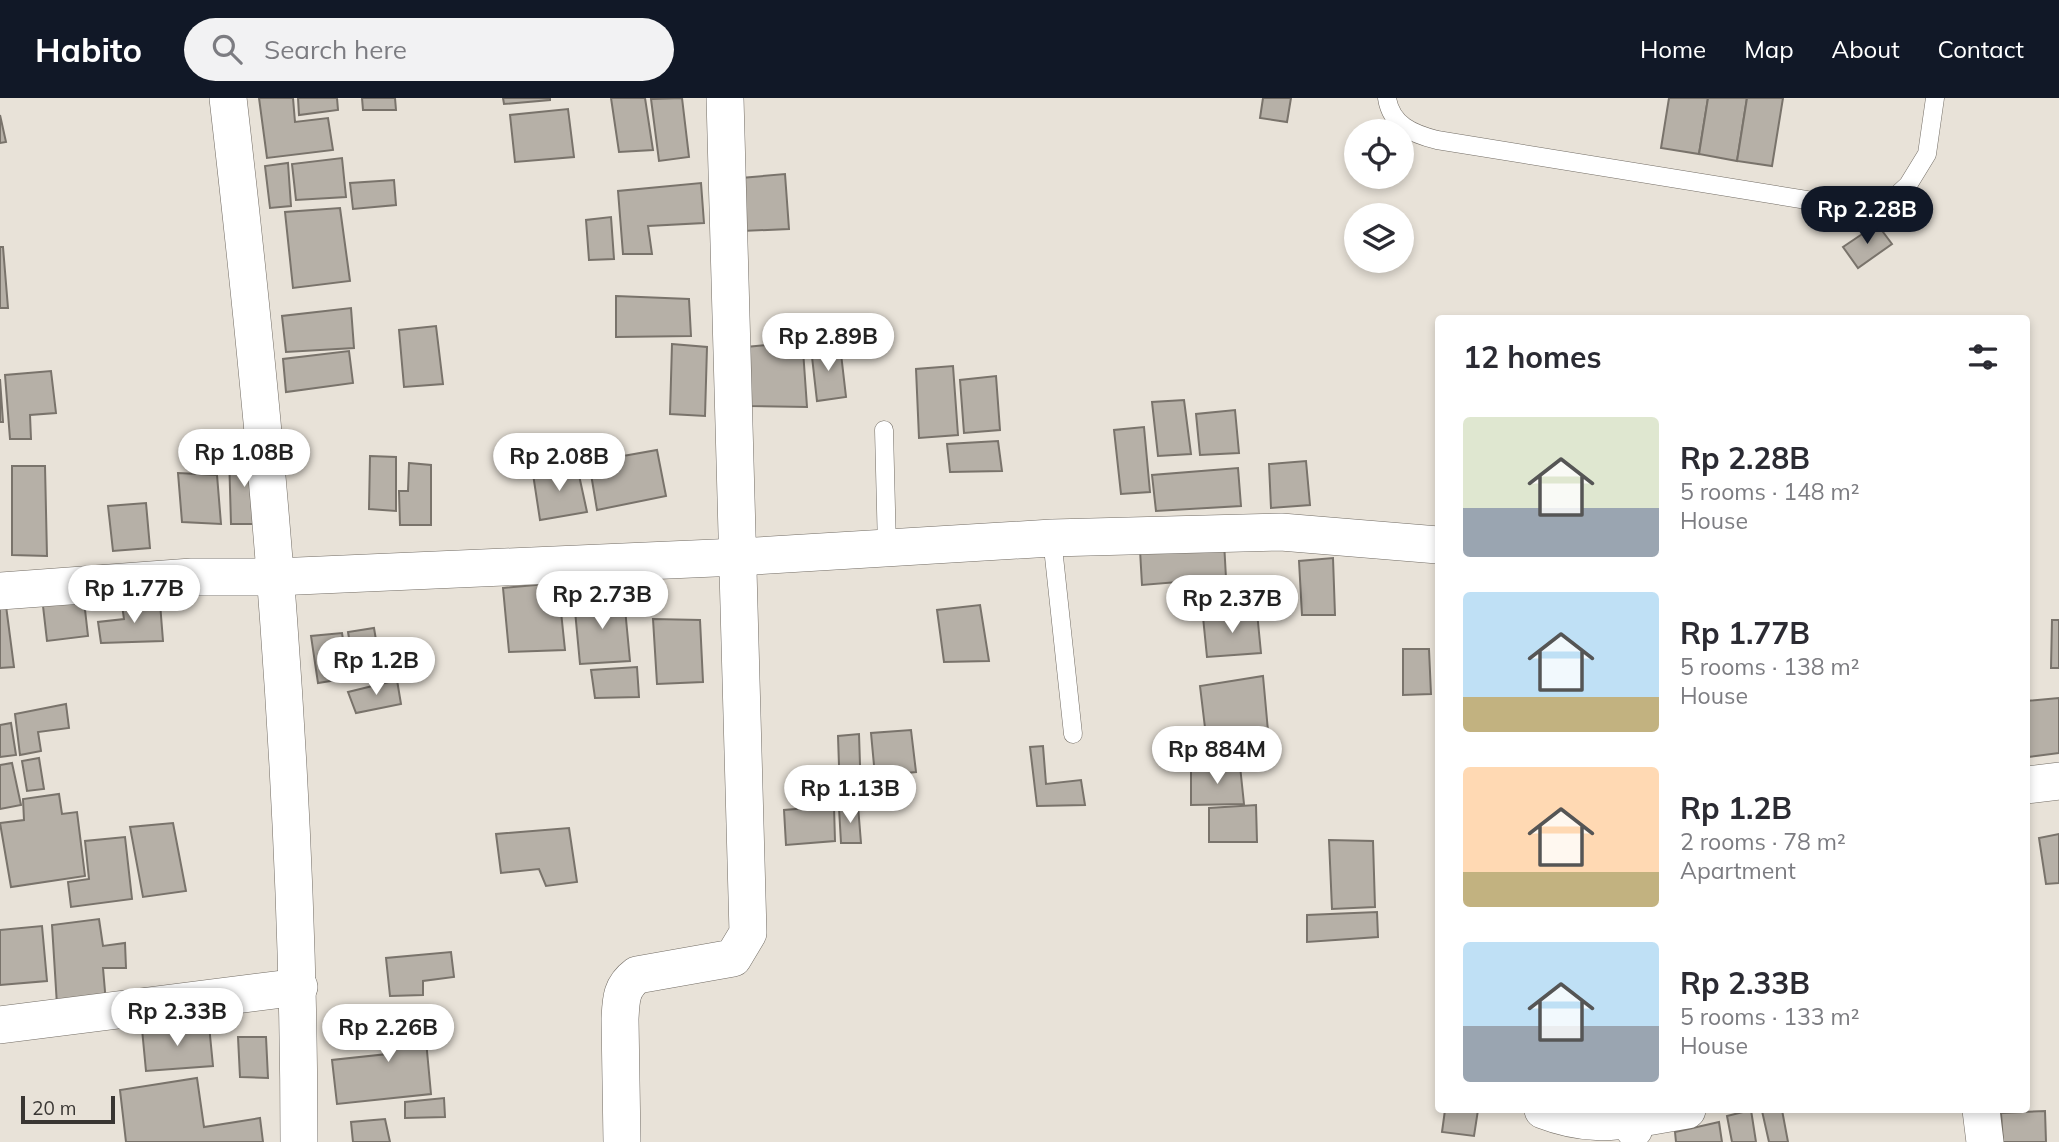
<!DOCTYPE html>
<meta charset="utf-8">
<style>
:root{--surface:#fff;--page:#f2f2f3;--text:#2b2b33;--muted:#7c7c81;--accent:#111827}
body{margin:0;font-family:Mulish,sans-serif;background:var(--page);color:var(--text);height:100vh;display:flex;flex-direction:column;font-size:26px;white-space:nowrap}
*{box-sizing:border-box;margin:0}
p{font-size:23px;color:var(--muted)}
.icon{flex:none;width:38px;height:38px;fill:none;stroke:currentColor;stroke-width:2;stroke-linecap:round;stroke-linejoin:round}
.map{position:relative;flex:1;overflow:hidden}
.drawer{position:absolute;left:1435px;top:217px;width:595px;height:798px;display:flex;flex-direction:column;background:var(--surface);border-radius:7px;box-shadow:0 4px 10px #0003}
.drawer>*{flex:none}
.controls{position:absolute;left:1344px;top:21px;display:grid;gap:14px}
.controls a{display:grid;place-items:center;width:70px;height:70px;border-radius:50%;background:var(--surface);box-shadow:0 4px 10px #0003;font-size:35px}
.scale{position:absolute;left:21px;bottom:18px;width:94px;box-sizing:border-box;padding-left:7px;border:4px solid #393633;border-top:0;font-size:19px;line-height:24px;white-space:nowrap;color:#393633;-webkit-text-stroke:5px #e8e2d8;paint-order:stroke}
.price{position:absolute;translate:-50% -60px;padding:0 16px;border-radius:24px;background:#fff;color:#222;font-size:23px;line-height:46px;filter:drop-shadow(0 2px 4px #0008)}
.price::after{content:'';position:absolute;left:50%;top:42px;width:21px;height:16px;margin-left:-10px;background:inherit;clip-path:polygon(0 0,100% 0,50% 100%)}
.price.on{background:var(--accent);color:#fff}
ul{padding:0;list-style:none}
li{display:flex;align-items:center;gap:21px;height:175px;padding:0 28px}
li span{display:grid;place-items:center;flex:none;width:196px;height:140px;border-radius:7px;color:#555}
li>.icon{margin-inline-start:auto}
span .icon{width:84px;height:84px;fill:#fffc;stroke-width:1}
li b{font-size:30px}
h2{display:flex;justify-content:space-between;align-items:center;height:84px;padding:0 28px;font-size:30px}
header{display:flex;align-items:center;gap:42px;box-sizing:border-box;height:98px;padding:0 35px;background:var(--accent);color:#fff}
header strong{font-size:33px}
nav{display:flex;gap:38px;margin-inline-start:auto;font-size:24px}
.search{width:490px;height:63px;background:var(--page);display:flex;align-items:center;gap:18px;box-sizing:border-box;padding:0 24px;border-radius:38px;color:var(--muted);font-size:26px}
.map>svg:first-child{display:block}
</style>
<header>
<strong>Habito</strong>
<div class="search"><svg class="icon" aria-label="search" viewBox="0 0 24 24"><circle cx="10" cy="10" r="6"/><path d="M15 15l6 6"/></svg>Search here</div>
<nav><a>Home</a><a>Map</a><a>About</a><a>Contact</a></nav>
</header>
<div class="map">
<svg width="2059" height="1044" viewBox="0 0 2059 1044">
<rect width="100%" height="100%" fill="#e8e2d8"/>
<g fill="#b6b0a7" stroke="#79736b" stroke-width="2">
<polygon points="259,0 293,0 295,24 328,20 333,52 267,60"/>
<polygon points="298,0 337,0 338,12 299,17"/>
<polygon points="362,0 395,0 396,12 363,12"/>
<polygon points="503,0 550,0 550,2 504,6"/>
<polygon points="611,0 645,0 653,52 619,54"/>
<polygon points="682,0 689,59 659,63 651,1"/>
<polygon points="1263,0 1291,0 1287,24 1260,20"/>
<polygon points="1669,0 1708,0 1699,56 1661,50"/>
<polygon points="1708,0 1747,0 1737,63 1699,56"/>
<polygon points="1747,0 1783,0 1772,68 1737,63"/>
<polygon points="568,11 574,59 515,64 510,17"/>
<polygon points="0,17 6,44 0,45"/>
<polygon points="342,60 346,99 296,102 292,66"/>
<polygon points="288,65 291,108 270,110 265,68"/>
<polygon points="785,76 789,131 742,133 741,80"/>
<polygon points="394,82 396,107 353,111 350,85"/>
<polygon points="701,85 704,125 648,128 652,156 623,156 618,93"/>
<polygon points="340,110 350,183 293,190 285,114"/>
<polygon points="611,119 614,161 589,162 586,122"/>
<polygon points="1877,126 1892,146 1858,170 1843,149"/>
<polygon points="0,149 3,149 8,210 0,210"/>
<polygon points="616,198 689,201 691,238 616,239"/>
<polygon points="351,210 354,250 286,254 282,218"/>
<polygon points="436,228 443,286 404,289 399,232"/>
<polygon points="672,246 707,249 705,318 670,316"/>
<polygon points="776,246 776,253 803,252 807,309 750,308 746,249"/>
<polygon points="840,247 846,299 817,303 811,250"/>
<polygon points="349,253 353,285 286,294 283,261"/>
<polygon points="953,268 958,337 919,340 916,271"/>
<polygon points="51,273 56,315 30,317 31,341 10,341 5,277"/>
<polygon points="996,278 1000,332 964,335 960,282"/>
<polygon points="0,281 3,324 0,324"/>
<polygon points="1184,302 1191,356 1158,358 1152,304"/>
<polygon points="1235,312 1239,355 1200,357 1196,316"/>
<polygon points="1144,329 1150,394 1121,396 1114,332"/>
<polygon points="998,343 1002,373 950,374 947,346"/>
<polygon points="657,352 666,398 597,412 589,364"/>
<polygon points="257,356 260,426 231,426 229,357"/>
<polygon points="370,358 396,359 396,413 369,411"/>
<polygon points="1306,363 1310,407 1271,410 1269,366"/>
<polygon points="409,365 431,367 431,427 400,427 399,393 408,393"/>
<polygon points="12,368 45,368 47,458 12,457"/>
<polygon points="577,368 587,414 540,422 533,376"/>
<polygon points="1238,370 1241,408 1156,413 1152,377"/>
<polygon points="178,375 217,377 221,426 182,424"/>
<polygon points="146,405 150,450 113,453 108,408"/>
<polygon points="1224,444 1226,480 1142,487 1140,452"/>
<polygon points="1333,460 1335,517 1302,517 1299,463"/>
<polygon points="558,485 565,552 509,554 503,490"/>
<polygon points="83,494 88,538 47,543 42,499"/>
<polygon points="0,500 5,500 14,569 0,570"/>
<polygon points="624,500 630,563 580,566 574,502"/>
<polygon points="160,505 163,543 101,545 98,524 124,521 122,507"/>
<polygon points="980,507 989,563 944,564 937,512"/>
<polygon points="1257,514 1261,555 1207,559 1203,519"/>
<polygon points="653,521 700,522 703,584 657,586"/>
<polygon points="2052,522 2059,522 2059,570 2051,570"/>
<polygon points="374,530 382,578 356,582 348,534"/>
<polygon points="342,535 349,580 318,585 311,538"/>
<polygon points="1403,551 1429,551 1431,596 1403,597"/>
<polygon points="637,569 639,599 595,600 591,572"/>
<polygon points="1263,578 1268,633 1206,638 1200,588"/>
<polygon points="397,582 401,606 356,615 348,594"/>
<polygon points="2059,600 2059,655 2028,659 2026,603"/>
<polygon points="66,606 69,630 38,634 41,653 20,657 15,616"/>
<polygon points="11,625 16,657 0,659 0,627"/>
<polygon points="911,632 916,674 875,678 871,635"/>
<polygon points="859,636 861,697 840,697 838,638"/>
<polygon points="1043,648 1046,686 1081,682 1085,707 1037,708 1030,649"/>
<polygon points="39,660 44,691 27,693 22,663"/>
<polygon points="12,665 21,707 0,711 0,667"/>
<polygon points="1240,668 1244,706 1191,707 1191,670"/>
<polygon points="832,673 833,702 797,704 796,677"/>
<polygon points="59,696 62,716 77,714 85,778 11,789 0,725 24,722 23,701"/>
<polygon points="1256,707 1257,744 1209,744 1209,710"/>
<polygon points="834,708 835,743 786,747 784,712"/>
<polygon points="858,708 861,745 841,745 839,710"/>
<polygon points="173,725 186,793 143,799 130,729"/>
<polygon points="569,730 577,784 546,788 539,771 501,775 496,736"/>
<polygon points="2059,736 2059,785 2046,786 2039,740"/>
<polygon points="125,739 132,801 71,809 68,784 89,781 85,743"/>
<polygon points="1329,742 1373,743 1375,809 1332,811"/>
<polygon points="1377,814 1378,839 1307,844 1307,817"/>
<polygon points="99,821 103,848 125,845 126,870 103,870 106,905 57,907 52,827"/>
<polygon points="42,828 47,883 0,887 0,832"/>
<polygon points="451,854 454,879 423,883 423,897 390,898 386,860"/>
<polygon points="423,910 431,996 337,1006 332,962 387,956 384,915"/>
<polygon points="209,927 213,968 146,973 142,931"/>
<polygon points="238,939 266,939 268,980 240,979"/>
<polygon points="197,980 204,1029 260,1020 263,1044 126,1044 120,992"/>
<polygon points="444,1000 445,1019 405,1020 405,1004"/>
<polygon points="1445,1012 1478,1012 1474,1038 1442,1034"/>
<polygon points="1751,1012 1756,1044 1732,1044 1727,1018"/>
<polygon points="1782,1012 1788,1044 1769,1044 1762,1013"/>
<polygon points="2045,1013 2046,1044 2003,1044 2001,1015"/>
<polygon points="385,1021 390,1044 353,1044 351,1024"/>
<polygon points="1719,1024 1722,1044 1676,1044 1675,1034"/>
</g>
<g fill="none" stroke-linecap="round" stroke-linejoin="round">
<defs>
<g id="lane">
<path d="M1387 0C1391 27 1413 36 1437 42L1856 110 1886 107 1908 87 1927 56 1935 0"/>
<polyline points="884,332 887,450"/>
<polyline points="1052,440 1073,636"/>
</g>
<g id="street">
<path d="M228 0C268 346 299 695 299 1044"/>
<polyline points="0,493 192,479 275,479 738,459 1052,440 1281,434 1438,447"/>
<polyline points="2026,687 2059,683"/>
<polyline points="0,927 299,889"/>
<path d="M1543 1012C1574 1024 1620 1031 1648 1012"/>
<polyline points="1981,1012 1985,1044"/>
<polyline points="1634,1031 1635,1021 1687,1012"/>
<path d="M622 1044 620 921C621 901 621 889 637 877L733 860 748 835 725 0"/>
</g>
</defs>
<use href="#lane" stroke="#726c64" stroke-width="19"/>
<use href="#street" stroke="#726c64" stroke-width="38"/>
<use href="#lane" stroke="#fff" stroke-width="18"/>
<use href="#street" stroke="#fff" stroke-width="37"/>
</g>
</svg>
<div class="controls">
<a><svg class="icon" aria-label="locate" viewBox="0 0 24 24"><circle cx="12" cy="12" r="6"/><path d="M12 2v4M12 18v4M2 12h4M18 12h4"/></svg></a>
<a><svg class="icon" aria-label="layers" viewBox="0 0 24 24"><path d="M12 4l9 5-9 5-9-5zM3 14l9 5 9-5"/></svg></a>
</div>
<div class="scale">20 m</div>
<b class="price on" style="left:1867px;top:148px">Rp 2.28B</b>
<b class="price" style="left:828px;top:275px">Rp 2.89B</b>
<b class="price" style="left:244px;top:391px">Rp 1.08B</b>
<b class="price" style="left:559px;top:395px">Rp 2.08B</b>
<b class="price" style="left:134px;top:527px">Rp 1.77B</b>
<b class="price" style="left:602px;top:533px">Rp 2.73B</b>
<b class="price" style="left:1232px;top:537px">Rp 2.37B</b>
<b class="price" style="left:376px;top:599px">Rp 1.2B</b>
<b class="price" style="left:1217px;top:688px">Rp 884M</b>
<b class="price" style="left:850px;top:727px">Rp 1.13B</b>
<b class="price" style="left:177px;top:950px">Rp 2.33B</b>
<b class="price" style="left:388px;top:966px">Rp 2.26B</b>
<section class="drawer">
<h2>12 homes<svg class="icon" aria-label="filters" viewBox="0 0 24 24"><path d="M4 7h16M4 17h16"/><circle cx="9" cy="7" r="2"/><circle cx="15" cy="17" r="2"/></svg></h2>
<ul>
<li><span style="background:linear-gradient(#dfe7d0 65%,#9aa5b1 0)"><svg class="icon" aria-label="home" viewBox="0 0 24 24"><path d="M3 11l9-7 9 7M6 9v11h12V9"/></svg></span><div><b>Rp 2.28B</b><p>5 rooms · 148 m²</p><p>House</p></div></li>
<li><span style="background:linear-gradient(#bfe0f5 75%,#c2b280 0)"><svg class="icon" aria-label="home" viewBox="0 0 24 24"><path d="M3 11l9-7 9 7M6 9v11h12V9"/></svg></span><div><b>Rp 1.77B</b><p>5 rooms · 138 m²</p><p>House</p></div></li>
<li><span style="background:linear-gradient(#ffd9b3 75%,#c2b280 0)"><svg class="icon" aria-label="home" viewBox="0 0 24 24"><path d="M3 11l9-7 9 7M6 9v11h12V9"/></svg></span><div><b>Rp 1.2B</b><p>2 rooms · 78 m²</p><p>Apartment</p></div></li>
<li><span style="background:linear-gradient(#bfe0f5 60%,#9aa5b1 0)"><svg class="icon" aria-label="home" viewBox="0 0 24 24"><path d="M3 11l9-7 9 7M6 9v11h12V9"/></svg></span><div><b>Rp 2.33B</b><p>5 rooms · 133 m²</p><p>House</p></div></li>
</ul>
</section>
</div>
